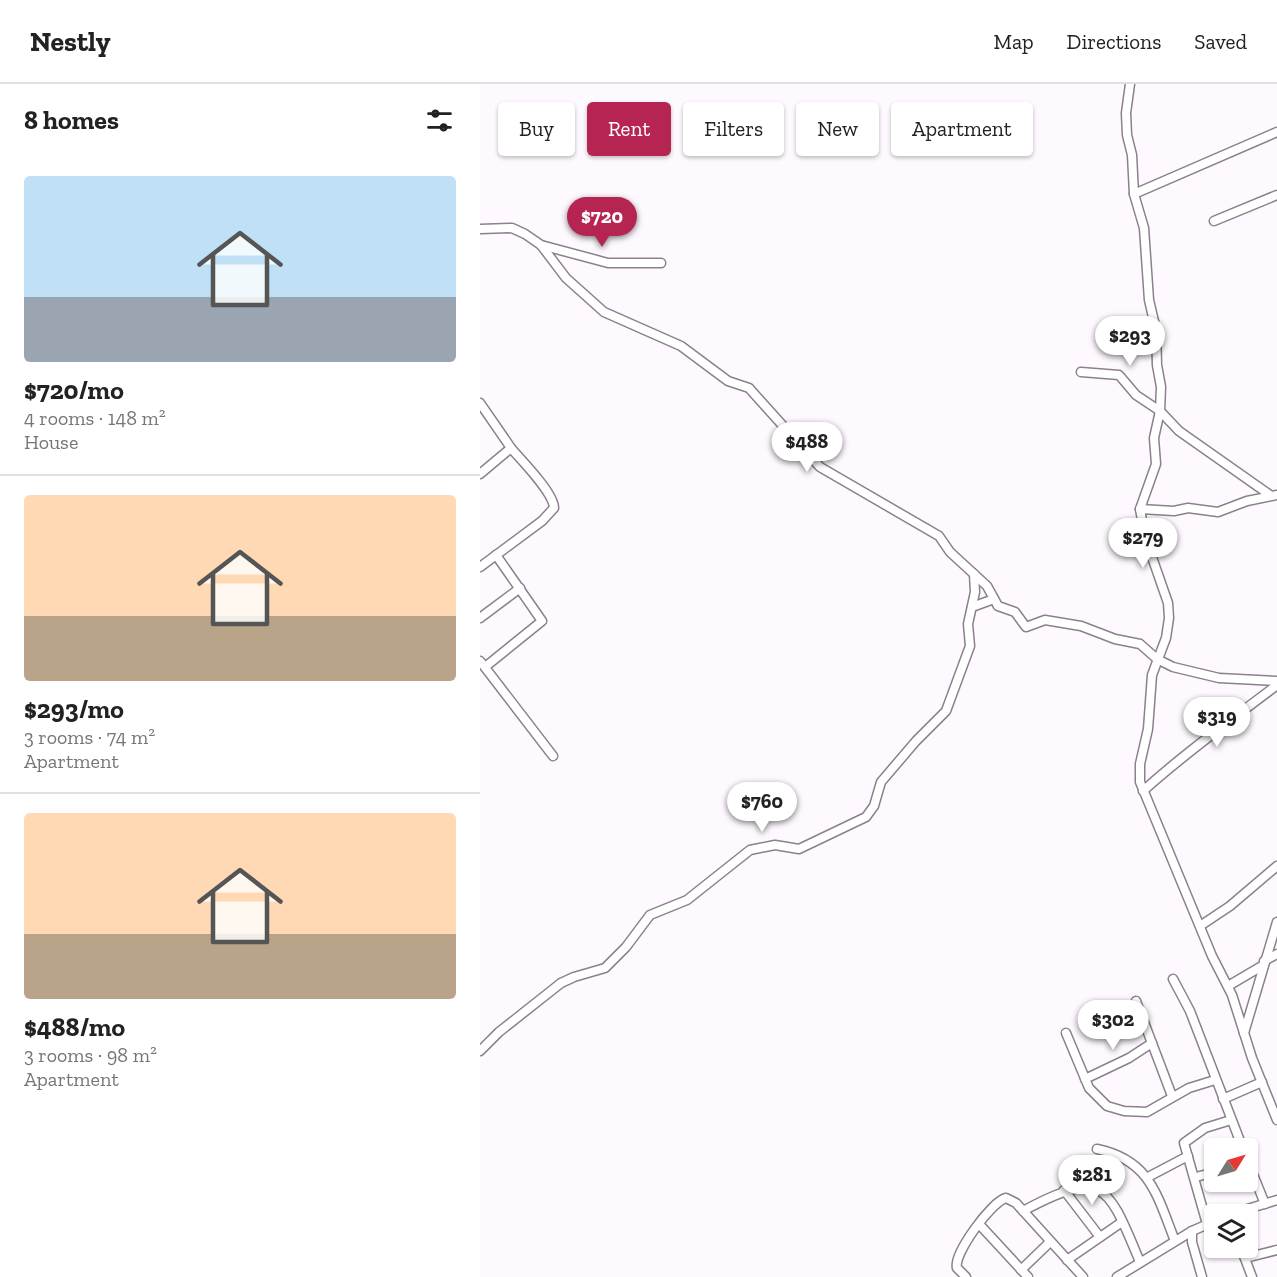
<!DOCTYPE html>
<meta charset="utf-8">
<style>
:root{--surface:#fff;--page:#f6f6f6;--text:#222;--muted:#767676;--line:#e0e0e0;--accent:#b62551}
body{margin:0;font-family:"Zilla Slab",serif;background:var(--page);color:var(--text);height:100vh;display:flex;flex-direction:column;font-size:22px;white-space:nowrap}
*{box-sizing:border-box;margin:0}
p{font-size:20px;color:var(--muted)}
.icon{flex:none;width:33px;height:33px;fill:none;stroke:currentColor;stroke-width:2;stroke-linecap:round;stroke-linejoin:round}
.map{position:relative;flex:1;overflow:hidden}
.drawer{display:flex;flex-direction:column;background:var(--surface);width:480px}
.drawer>*{flex:none}
.banner{position:absolute;left:18px;top:18px;width:570px;height:54px;display:flex;gap:12px}
.needle{width:39px;rotate:53deg}
.fabs{position:absolute;left:724px;top:1054px;display:grid;gap:12px}
.fabs a{display:grid;place-items:center;width:54px;height:54px;border-radius:6px;background:var(--surface);box-shadow:0 2px 4px #0004;font-size:30px}
.price{position:absolute;translate:-50% -51px;padding:0 14px;border-radius:21px;background:#fff;color:#222;font-size:20px;line-height:39px;filter:drop-shadow(0 2px 3px #0008)}
.price::after{content:'';position:absolute;left:50%;top:36px;width:18px;height:14px;margin-left:-9px;background:inherit;clip-path:polygon(0 0,100% 0,50% 100%)}
.price.selected{background:var(--accent);color:#fff}
ul{padding:0;list-style:none}
li{display:grid;align-content:center;gap:12px;height:318px;padding:0 24px}
li+li{border-top:2px solid var(--line)}
li span{display:grid;place-items:center;height:186px;border-radius:6px;color:#555}
li>.icon{margin-inline-start:auto}
span .icon{width:108px;height:108px;fill:#fffc;stroke-width:1}
li b{font-size:26px}
h2{display:flex;justify-content:space-between;align-items:center;height:72px;padding:0 24px;font-size:26px}
.pill{padding:0 21px;border-radius:6px;background:var(--surface);box-shadow:0 2px 4px #0004;font-size:21px;line-height:54px}
.pill.selected{background:var(--accent);color:#fff}
header{display:flex;align-items:center;gap:36px;box-sizing:border-box;height:84px;padding:0 30px;background:var(--surface);border-bottom:2px solid var(--line)}
header strong{font-size:28px}
nav{display:flex;gap:33px;margin-inline-start:auto;font-size:21px}
main{display:flex;flex:1;min-height:0}
.map>svg:first-child{display:block}
</style>
<header>
<strong>Nestly</strong>
<nav><a>Map</a><a>Directions</a><a>Saved</a></nav>
</header>
<main>
<section class="drawer">
<h2>8 homes<svg class="icon" aria-label="filters" viewBox="0 0 24 24"><path d="M4 7h16M4 17h16"/><circle cx="9" cy="7" r="2"/><circle cx="15" cy="17" r="2"/></svg></h2>
<ul>
<li><span style="background:linear-gradient(#bfe0f5 65%,#9aa5b1 0)"><svg class="icon" aria-label="home" viewBox="0 0 24 24"><path d="M3 11l9-7 9 7M6 9v11h12V9"/></svg></span><div><b>$720/mo</b><p>4 rooms · 148 m²</p><p>House</p></div></li>
<li><span style="background:linear-gradient(#ffd9b3 65%,#b9a48a 0)"><svg class="icon" aria-label="home" viewBox="0 0 24 24"><path d="M3 11l9-7 9 7M6 9v11h12V9"/></svg></span><div><b>$293/mo</b><p>3 rooms · 74 m²</p><p>Apartment</p></div></li>
<li><span style="background:linear-gradient(#ffd9b3 65%,#b9a48a 0)"><svg class="icon" aria-label="home" viewBox="0 0 24 24"><path d="M3 11l9-7 9 7M6 9v11h12V9"/></svg></span><div><b>$488/mo</b><p>3 rooms · 98 m²</p><p>Apartment</p></div></li>
</ul>
</section>
<div class="map">
<svg width="797" height="1193" viewBox="0 0 797 1193">
<rect width="100%" height="100%" fill="#fef9ff"/>
<g fill="none" stroke-linecap="round" stroke-linejoin="round">
<defs>
<g id="minor">
<polyline points="650,0 646,29 647,51 652,71 654,110 664,144 669,216 676,246 677,281 681,303 680,327 674,354 676,380 660,425 665,453 688,519 689,534 686,554 672,591 668,645 660,680 660,698 732,872 752,911 772,974 797,1036"/>
<polyline points="654,110 797,48"/>
<polyline points="734,137 797,111"/>
<polyline points="0,145 32,144 45,150 61,161 86,194 124,228 201,262 248,297 269,304 340,383 459,452 470,468 507,502 518,522 535,528 546,543 565,536 601,542 635,555 660,560 677,575 693,583 739,594 797,597"/>
<polyline points="61,161 128,179 181,179"/>
<polyline points="601,288 639,291 656,311 680,327 699,347 790,411"/>
<polyline points="0,319 31,364 0,390"/>
<polyline points="660,425 694,427 708,424 738,428 767,417 797,411"/>
<path d="M0 483 62 437 74 424C74 409 42 377 31 364"/>
<polyline points="492,523 514,515"/>
<polyline points="0,534 40,504"/>
<polyline points="0,577 73,672"/>
<polyline points="5,583 62,537 16,471"/>
<path d="M663 707C705 669 751 636 797 601"/>
<polyline points="720,842 750,822 797,782"/>
<polyline points="784,877 797,870"/>
<polyline points="693,895 710,927 763,1065"/>
<polyline points="748,902 782,882"/>
<polyline points="656,917 692,1012"/>
<polyline points="586,949 609,1004 627,1022 644,1027 667,1028 709,1004 735,996"/>
<polyline points="764,949 797,838"/>
<polyline points="0,967 19,948 81,899 94,893 125,884 146,863 170,831 207,816 270,766 295,761 319,765 386,733 394,722 401,698 436,657 466,627 490,562 488,540 495,508 494,490"/>
<polyline points="605,995 649,974 672,959"/>
<polyline points="743,1015 782,998"/>
<path d="M617 1065C670 1076 677 1111 695 1157"/>
<polyline points="768,1078 785,1120"/>
<polyline points="668,1093 708,1072"/>
<polyline points="716,1093 735,1088"/>
<polyline points="584,1106 620,1153"/>
<path d="M543 1127C625 1083 628 1102 660 1178"/>
<polyline points="748,1131 797,1116"/>
<polyline points="499,1140 548,1193"/>
<polyline points="727,1140 704,1059 725,1044 751,1036"/>
<polyline points="712,1147 712,1158 722,1193"/>
<polyline points="761,1164 772,1193"/>
<polyline points="765,1174 797,1166"/>
<polyline points="587,1176 642,1138"/>
<polyline points="541,1186 570,1158"/>
<path d="M486 1193 477 1184C473 1170 512 1117 526 1114L536 1119 603 1193"/>
<polyline points="637,1193 712,1147 735,1137"/>
</g>
</defs>
<use href="#minor" stroke="#8b808c" stroke-width="11"/>
<use href="#minor" stroke="#fff" stroke-width="8"/>
</g>
</svg>
<div class="fabs">
<a><svg class="needle" viewBox="-14 -14 28 28"><path d="M0-13l5 13h-10z" fill="#e53935"/><path d="M0 13l5-13h-10z" fill="#767676"/></svg></a>
<a><svg class="icon" aria-label="layers" viewBox="0 0 24 24"><path d="M12 4l9 5-9 5-9-5zM3 14l9 5 9-5"/></svg></a>
</div>
<b class="price selected" style="left:122px;top:164px">$720</b>
<b class="price" style="left:650px;top:283px">$293</b>
<b class="price" style="left:327px;top:389px">$488</b>
<b class="price" style="left:663px;top:485px">$279</b>
<b class="price" style="left:737px;top:664px">$319</b>
<b class="price" style="left:282px;top:749px">$760</b>
<b class="price" style="left:633px;top:967px">$302</b>
<b class="price" style="left:612px;top:1122px">$281</b>
<div class="banner">
<a class="pill">Buy</a>
<a class="pill selected">Rent</a>
<a class="pill">Filters</a>
<a class="pill">New</a>
<a class="pill">Apartment</a>
</div>
</div>
</main>
